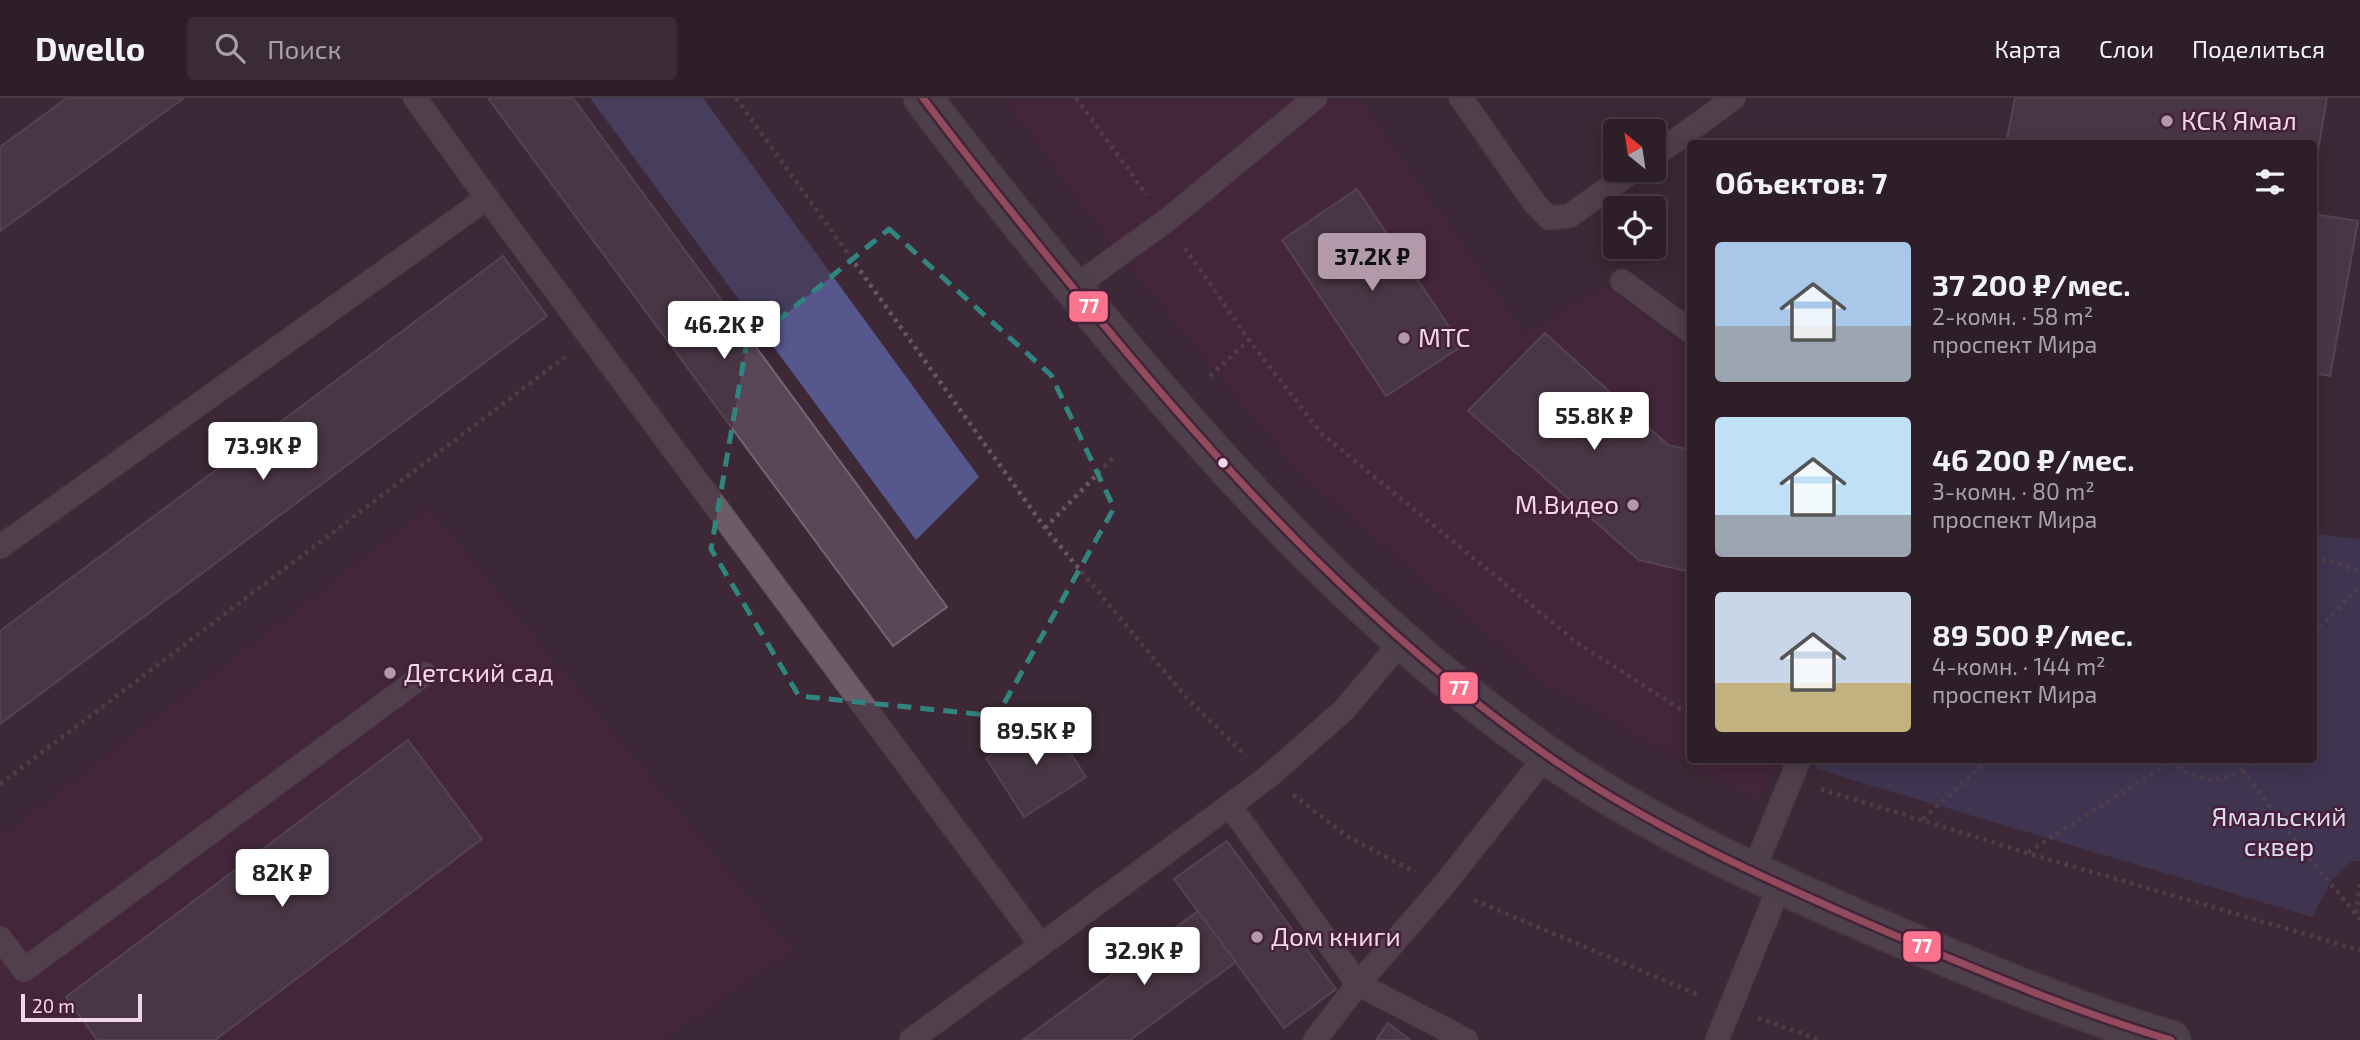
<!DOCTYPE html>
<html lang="ru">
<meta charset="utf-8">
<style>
:root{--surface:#2e1e28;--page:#3a2b34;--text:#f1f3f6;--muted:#a7a2a8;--line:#493c45;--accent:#b29aaa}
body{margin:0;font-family:"Exo 2",sans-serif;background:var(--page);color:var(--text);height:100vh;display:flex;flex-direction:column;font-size:26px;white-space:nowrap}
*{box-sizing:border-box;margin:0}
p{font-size:23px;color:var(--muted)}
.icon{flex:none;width:38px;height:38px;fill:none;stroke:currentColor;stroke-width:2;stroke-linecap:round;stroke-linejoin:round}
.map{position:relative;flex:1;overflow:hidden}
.side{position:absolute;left:1687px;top:42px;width:630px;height:623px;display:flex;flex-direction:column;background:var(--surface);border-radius:7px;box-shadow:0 4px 18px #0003,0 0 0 2px var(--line)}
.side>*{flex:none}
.needle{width:46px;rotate:330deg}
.buttons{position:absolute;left:1603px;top:21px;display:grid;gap:14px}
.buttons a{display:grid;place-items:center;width:63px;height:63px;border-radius:7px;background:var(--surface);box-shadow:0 4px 18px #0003,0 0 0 2px var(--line);font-size:35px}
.scale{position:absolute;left:21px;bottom:18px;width:121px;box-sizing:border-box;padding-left:7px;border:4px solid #f1d8e8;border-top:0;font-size:19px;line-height:24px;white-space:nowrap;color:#f1d8e8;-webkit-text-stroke:5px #461f3a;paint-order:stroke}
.price{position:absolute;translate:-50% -60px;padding:0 16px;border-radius:7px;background:#fff;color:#222;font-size:23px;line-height:46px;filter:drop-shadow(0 2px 4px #0008)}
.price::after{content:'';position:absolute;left:50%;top:42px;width:21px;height:16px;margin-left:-10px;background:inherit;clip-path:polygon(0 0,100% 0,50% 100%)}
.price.current{background:var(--accent);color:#111}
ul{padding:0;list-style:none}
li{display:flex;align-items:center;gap:21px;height:175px;padding:0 28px}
li span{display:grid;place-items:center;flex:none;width:196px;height:140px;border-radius:7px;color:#555}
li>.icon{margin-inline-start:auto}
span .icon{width:84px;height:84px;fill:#fffc;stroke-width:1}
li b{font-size:30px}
h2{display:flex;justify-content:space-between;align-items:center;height:84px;padding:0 28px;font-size:30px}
header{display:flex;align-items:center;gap:42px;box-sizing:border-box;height:98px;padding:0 35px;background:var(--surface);border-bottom:2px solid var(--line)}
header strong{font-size:33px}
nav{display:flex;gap:38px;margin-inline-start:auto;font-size:24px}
.search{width:490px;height:63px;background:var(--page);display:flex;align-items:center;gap:18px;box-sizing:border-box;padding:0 24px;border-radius:7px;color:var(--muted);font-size:26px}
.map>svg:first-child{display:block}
</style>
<header>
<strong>Dwello</strong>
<div class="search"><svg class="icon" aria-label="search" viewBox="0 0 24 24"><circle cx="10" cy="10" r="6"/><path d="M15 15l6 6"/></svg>Поиск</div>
<nav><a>Карта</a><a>Слои</a><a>Поделиться</a></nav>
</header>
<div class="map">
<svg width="2360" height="942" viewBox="0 0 2360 942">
<rect width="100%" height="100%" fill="#3d2836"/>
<g fill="#4d2440">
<polygon points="1004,0 1360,0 1525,235 1606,188 1690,253 1690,662 1777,662 1759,702 1546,587 1299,375 1110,145"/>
<polygon points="429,410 793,852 663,942 0,942 0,739"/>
</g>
<polygon fill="#464572" points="2314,436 2360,441 2360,763 2352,763 2332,782 2312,819 1816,671 1820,662 2314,662"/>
<polygon fill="#56578d" points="590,0 703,0 979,379 916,442"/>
<g fill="#594758" stroke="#746472" stroke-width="2">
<polygon points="67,0 184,0 0,133 0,49"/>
<polygon points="488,0 573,0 947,509 893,548"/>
<polygon points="2015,0 2327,0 2314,75 2314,46 2006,46"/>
<polygon points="1357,91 1462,248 1386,298 1282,142"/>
<polygon points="2314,116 2358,123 2330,278 2314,275"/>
<polygon points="503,158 547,218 0,626 0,533"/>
<polygon points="1545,235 1668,347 1690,352 1690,474 1639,462 1468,313"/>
<polygon points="1048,620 1086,679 1024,719 986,660"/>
<polygon points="408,642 482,741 215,942 97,942 66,899"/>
<polygon points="1227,743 1336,891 1284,930 1174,781"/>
<polygon points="1198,813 1236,864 1130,942 1023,942"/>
<polygon points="1388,925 1410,942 1376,942"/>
</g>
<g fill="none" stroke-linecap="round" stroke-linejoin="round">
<defs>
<g id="lane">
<polyline points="415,0 487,100 1041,847 1268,679 1344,612 1402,543"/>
<polyline points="1461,0 1535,106 1549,120 1569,118 1634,72"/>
<polyline points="1654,58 1734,0"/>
<polyline points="1622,183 1690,233"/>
<polyline points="1073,190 1166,123 1315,0"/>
<polyline points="0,449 487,100"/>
<polyline points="1230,708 1358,886 1466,942"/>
<polyline points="1753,774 1799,662"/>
<polyline points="0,840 24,872 425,576"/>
<polyline points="911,942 1041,847"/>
<polyline points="1315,942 1358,886 1443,788 1547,657"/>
<polyline points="1717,942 1780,787"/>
</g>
<path id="primary" d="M923 0C982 79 1045 156 1108 232 1239 390 1377 537 1545 656 1652 731 1774 785 1894 837 1985 875 2076 914 2171 942"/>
</defs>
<use href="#lane" stroke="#574551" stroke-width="25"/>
<use href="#primary" stroke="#574551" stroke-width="41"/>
<g stroke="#675862" stroke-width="4.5" stroke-dasharray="3.5 5" stroke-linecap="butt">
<polyline points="736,0 1045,430 1185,598 1246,658"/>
<polyline points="1076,0 1147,97"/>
<polyline points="1185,150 1249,242 1322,336 1576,544 1690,617"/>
<polyline points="1210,278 1249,242"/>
<polyline points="1045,430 1113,360"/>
<polyline points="2314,459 2360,473"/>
<polyline points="2314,536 2360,488"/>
<path d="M2171 662C2196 688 2229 687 2253 662"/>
<polyline points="2243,672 2298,747 2360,821"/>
<polyline points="0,686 565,259"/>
<polyline points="1821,691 2027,755 2360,852"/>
<polyline points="1293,697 1348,739 1415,774"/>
<polyline points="1923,721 1988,662"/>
<polyline points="2028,754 2172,663"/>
<polyline points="1474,802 1701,898"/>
<polyline points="2356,815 2360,786"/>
<polyline points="1758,920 1820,942"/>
</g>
<use href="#lane" stroke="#6c5c67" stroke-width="23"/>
<use href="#primary" stroke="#625e63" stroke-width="38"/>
<defs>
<path id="bus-1" d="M923 0C982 79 1045 156 1108 232 1239 390 1377 537 1545 656 1652 731 1774 785 1894 837 1985 875 2076 914 2171 942"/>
</defs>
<use href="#bus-1" stroke="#461f3a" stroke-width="12"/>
<use href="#bus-1" stroke="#fc738d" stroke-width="7"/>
</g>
<path d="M0 0H2360V942H0ZM889 131 1051 277 1114 410 997 618 799 598 711 451 746 249Z" fill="#3d2836" fill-opacity=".55" fill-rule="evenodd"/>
<path fill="none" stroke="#318580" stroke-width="5" stroke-dasharray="14 9" stroke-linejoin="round" d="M889 131 1051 277 1114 410 997 618 799 598 711 451 746 249Z"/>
<g fill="#b29aaa" stroke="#461f3a" stroke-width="2.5">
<circle cx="2167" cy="23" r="7"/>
<circle cx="1404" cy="240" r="7"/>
<circle cx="1633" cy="407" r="7"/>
<circle cx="390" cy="575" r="7"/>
<circle cx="1257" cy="839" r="7"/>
</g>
<circle fill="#f1d8e8" stroke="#461f3a" stroke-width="2.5" cx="1223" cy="365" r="6"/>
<g text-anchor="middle" stroke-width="5" stroke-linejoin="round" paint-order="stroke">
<g font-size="26" fill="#f1d8e8" stroke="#461f3a" text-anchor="start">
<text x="2181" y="32">КСК Ямал</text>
<text x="1418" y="249">МТС</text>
<text x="1619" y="416" text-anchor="end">М.Видео</text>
<text x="404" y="584">Детский сад</text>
<text x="1271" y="848">Дом книги</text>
</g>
<g font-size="26" fill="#d9dcee" stroke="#461f3a">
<text x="2279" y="728">Ямальский<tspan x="2279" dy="30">сквер</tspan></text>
</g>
</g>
<g stroke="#461f3a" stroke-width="2.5">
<rect x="1068" y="192" width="41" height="33" rx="7" fill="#fc738d"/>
<rect x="1439" y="573" width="40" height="34" rx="7" fill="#fc738d"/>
<rect x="1902" y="832" width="40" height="33" rx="7" fill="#fc738d"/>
</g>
<g font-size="19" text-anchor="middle" font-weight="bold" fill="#fff">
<text x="1089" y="215">77</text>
<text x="1459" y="597">77</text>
<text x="1922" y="855">77</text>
</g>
</svg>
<div class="buttons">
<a><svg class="needle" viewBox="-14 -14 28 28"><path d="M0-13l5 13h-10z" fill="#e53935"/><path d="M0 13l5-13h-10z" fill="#a7a2a8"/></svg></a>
<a><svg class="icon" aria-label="locate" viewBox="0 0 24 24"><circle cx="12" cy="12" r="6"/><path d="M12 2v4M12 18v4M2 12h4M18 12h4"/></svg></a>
</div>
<div class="scale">20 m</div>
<b class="price current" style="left:1372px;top:195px">37.2K ₽</b>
<b class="price" style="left:724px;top:263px">46.2K ₽</b>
<b class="price" style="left:1594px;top:354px">55.8K ₽</b>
<b class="price" style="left:263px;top:384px">73.9K ₽</b>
<b class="price" style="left:1036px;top:669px">89.5K ₽</b>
<b class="price" style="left:282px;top:811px">82K ₽</b>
<b class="price" style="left:1144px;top:889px">32.9K ₽</b>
<section class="side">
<h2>Объектов: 7<svg class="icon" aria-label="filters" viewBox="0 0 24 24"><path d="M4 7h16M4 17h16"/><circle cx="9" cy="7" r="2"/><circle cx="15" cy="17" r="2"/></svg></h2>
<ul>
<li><span style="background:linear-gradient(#a9c7e8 60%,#9aa5b1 0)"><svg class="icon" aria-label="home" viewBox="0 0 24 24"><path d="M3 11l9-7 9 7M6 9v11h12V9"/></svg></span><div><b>37 200 ₽/мес.</b><p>2-комн. · 58 m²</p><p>проспект Мира</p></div></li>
<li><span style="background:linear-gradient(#bfe0f5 70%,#9aa5b1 0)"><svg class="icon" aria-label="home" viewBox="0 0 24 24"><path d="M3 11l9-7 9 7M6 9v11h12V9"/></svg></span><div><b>46 200 ₽/мес.</b><p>3-комн. · 80 m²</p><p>проспект Мира</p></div></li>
<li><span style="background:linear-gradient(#c9d6e8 65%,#c2b280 0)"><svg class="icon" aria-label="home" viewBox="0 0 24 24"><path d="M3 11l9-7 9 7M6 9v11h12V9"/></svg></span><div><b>89 500 ₽/мес.</b><p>4-комн. · 144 m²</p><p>проспект Мира</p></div></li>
</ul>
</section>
</div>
